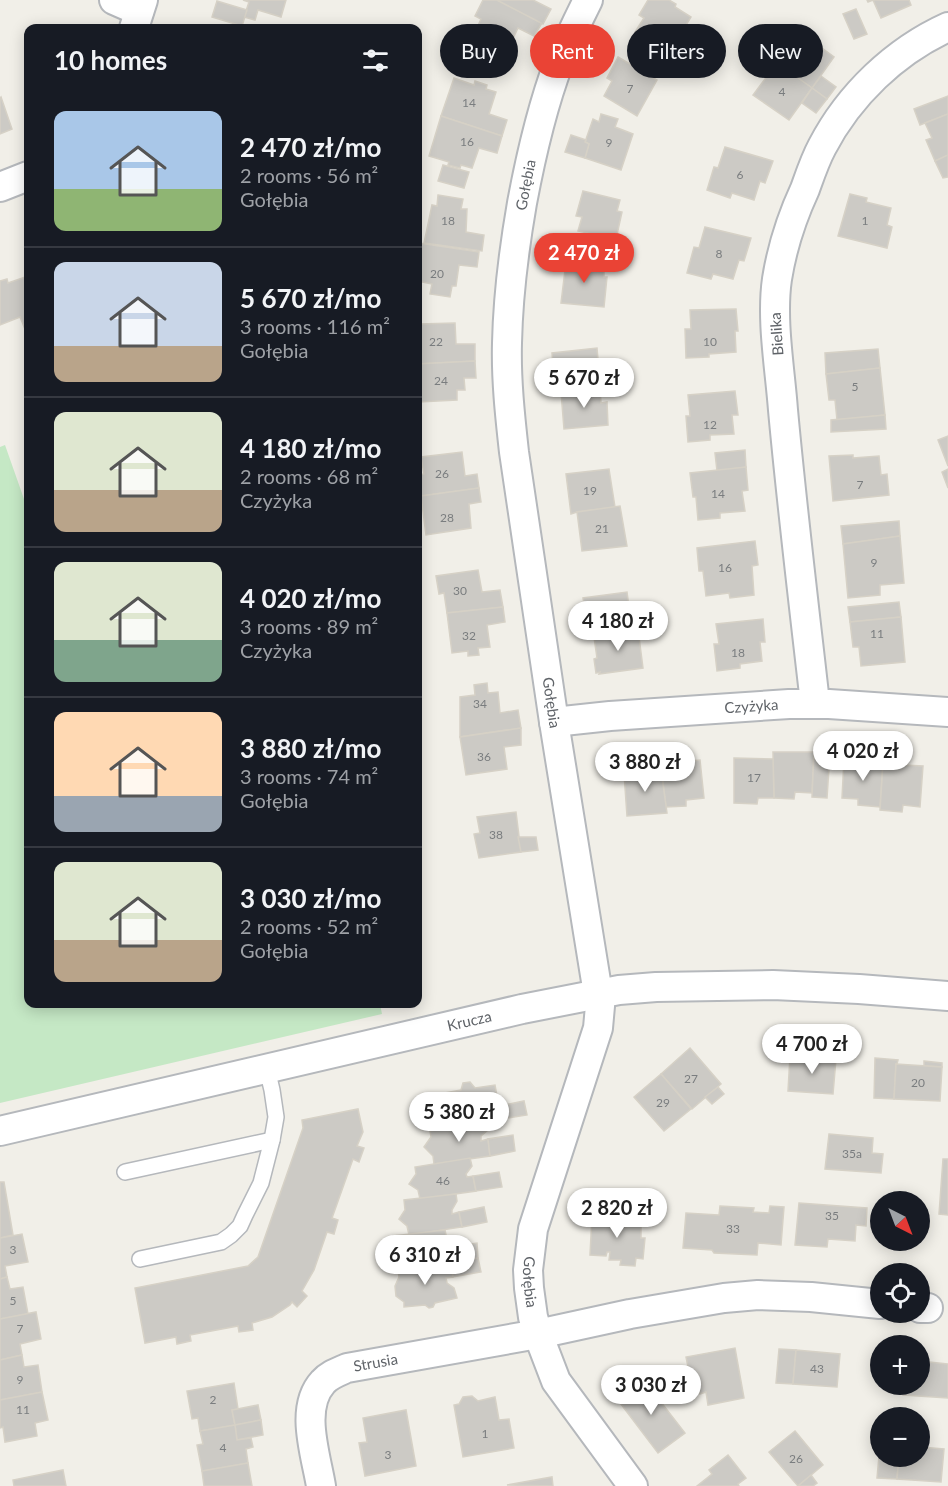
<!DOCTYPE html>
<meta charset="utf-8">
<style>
:root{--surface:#171b24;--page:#20242c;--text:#f1f3f6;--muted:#9ea1a6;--line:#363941;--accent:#ea4335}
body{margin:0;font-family:Lato,sans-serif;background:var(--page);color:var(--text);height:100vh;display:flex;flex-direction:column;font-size:22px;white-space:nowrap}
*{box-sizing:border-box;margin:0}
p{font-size:20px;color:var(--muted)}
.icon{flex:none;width:33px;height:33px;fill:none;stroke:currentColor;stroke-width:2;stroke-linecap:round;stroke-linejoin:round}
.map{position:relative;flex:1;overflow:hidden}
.details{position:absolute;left:24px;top:24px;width:398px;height:984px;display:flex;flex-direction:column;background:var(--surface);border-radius:12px;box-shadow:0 3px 15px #0003}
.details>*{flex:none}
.top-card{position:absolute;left:440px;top:24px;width:418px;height:54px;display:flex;gap:12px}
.needle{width:39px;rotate:138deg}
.fabs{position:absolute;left:870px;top:1191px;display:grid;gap:12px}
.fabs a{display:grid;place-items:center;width:60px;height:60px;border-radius:50%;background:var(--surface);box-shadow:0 3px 15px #0003;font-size:30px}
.price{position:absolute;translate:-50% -51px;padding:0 14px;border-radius:21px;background:#fff;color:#222;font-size:20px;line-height:39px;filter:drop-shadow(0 2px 3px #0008)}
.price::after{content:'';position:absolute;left:50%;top:36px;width:18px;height:14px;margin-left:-9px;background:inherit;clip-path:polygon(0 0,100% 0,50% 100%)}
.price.on{background:var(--accent);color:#fff}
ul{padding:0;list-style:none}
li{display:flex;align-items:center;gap:18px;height:150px;padding:0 30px}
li+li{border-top:2px solid var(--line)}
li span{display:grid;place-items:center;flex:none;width:168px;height:120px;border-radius:12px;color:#555}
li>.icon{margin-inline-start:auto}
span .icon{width:72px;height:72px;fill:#fffc;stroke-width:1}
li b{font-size:26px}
h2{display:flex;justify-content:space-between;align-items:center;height:72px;padding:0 30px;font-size:26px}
.chip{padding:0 21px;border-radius:27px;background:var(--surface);box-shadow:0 3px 15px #0003;font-size:21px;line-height:54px}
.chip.on{background:var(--accent);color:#fff}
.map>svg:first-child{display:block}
</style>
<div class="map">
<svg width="948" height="1486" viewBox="0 0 948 1486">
<rect width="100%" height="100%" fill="#f1efe8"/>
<polygon fill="#c5e8c5" points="5,445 24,499 28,497 28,1004 380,1004 382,1014 0,1103 0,447"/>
<g fill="#cccac5" stroke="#d6d1c6" stroke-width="1.5">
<polygon points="243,0 286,0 281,17 258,10 255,20 244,17 249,2"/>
<polygon points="483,0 497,0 542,23 534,36 518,28 509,47 476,30 481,19 475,16"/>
<polygon points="497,0 533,0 551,9 543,24"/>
<polygon points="648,0 669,0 676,4 675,7 691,17 668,54 635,32 644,18 639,15"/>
<polygon points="867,0 909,0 911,5 881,18 873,0 868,2"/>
<polygon points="217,1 247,10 242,26 212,17"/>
<polygon points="856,9 867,34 854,39 843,14"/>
<polygon points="800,32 834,57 812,88 777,63"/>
<polygon points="618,57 657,80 637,116 604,96 612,81 607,78"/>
<polygon points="777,63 812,88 789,120 753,95"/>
<polygon points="821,76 836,87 827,99 812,88"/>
<polygon points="454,78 474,85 475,81 487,85 486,89 496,92 489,114 507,120 502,136 441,116"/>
<polygon points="812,88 827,99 816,113 802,103"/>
<polygon points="948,96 948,114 920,125 914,109"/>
<polygon points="1,97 12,129 0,134 0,98"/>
<polygon points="601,114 618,119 615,127 633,134 621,170 585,158 589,144 585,142 593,119 599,122"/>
<polygon points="948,114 948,155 935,161 926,140 932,138 925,123"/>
<polygon points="441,116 502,136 497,153 479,148 472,168 461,165 460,168 448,165 449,162 429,156"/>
<polygon points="571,135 586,140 585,142 589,144 585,158 565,152"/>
<polygon points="725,147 773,161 765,183 760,181 754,200 732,193 730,198 707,190 714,167 718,168"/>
<polygon points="948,155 948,177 943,178 935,161"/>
<polygon points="443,165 469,172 464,188 438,181"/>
<polygon points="583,191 620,200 617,211 622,212 616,239 578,231 582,217 576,216"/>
<polygon points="850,194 867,198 866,202 891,208 887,225 892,227 887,248 838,236"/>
<polygon points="438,195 463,199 461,209 467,209 466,232 484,235 482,251 424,243 432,205 437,206"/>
<polygon points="705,227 751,238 744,261 739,260 733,279 713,274 711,279 687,273 694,247 699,248"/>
<polygon points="419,243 479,252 477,267 459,265 456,286 452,286 450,297 430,294 432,284 417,281 417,257"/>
<polygon points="576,258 589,259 588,265 604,268 604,277 607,277 604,307 561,303 566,262 575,264"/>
<polygon points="28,276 28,335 27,334 20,317 0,325 0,281 7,279 8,283"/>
<polygon points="736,309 738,331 735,331 736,352 709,354 709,357 686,358 685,329 691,329 690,310"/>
<polygon points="455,323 456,344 475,344 475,361 417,364 417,340 419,340 419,324"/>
<polygon points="597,348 599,371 592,372 594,388 555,392 552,353"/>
<polygon points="878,349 880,368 826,374 825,353"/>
<polygon points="475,361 476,378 464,378 465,390 457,390 457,400 419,402 419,385 417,385 417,364"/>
<polygon points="880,368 885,415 837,420 835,400 829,400 826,374"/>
<polygon points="600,388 601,403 607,402 608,425 564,429 561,392"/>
<polygon points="735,391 738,415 732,415 734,434 710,435 710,440 688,442 686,416 690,416 688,395"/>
<polygon points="885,415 886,429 831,432 831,420"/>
<polygon points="948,436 948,466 938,440"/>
<polygon points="745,450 746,467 717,471 715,453"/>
<polygon points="462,452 465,476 477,474 479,488 421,496 418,475 424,474 421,457"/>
<polygon points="853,455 853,458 879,456 881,475 887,474 889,495 833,501 829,456"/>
<polygon points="746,467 748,490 742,491 745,511 720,513 720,518 698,520 696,497 693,497 690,473"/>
<polygon points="609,469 615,507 577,512 571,514 566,474"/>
<polygon points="948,469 948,488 942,472"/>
<polygon points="479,488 481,502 469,504 471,528 426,535 421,496"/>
<polygon points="620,506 627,546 582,551 577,512"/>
<polygon points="899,521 900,536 843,544 841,526"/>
<polygon points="900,536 904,583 880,585 880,595 848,598 843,544"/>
<polygon points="755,541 758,565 752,566 754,595 730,598 729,593 706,596 703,571 699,571 697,548"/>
<polygon points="478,570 482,592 500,590 503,607 447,613 444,593 439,594 436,576"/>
<polygon points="627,592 630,615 624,616 627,631 589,638 583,598"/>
<polygon points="899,602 901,617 850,622 848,607"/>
<polygon points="503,607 505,622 487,625 490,647 478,648 479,655 468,656 468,651 452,653 447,613"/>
<polygon points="901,617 905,662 861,666 859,647 853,647 850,622"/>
<polygon points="763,619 765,642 760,642 762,661 740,664 740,668 717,671 714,644 719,644 716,624"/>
<polygon points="638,629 643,668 599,674 600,672 596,673 594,659 597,658 594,637"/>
<polygon points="487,683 488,693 498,692 500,713 518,710 521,728 460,737 460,697 475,695 474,685"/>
<polygon points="521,728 521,745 504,747 507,769 466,775 460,737"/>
<polygon points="773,752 814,752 812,793 795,792 794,799 774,798"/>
<polygon points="814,752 830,753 827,798 812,797"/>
<polygon points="734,758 773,759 774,798 758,798 757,804 734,803"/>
<polygon points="844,759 883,762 880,807 858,805 858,799 842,798"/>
<polygon points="700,760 704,798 686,800 686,806 666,807 661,764"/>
<polygon points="883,764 923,766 920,807 903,805 902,812 880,810"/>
<polygon points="661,770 667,813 627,816 624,773"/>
<polygon points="516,812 521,852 479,858 474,834 480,833 477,817"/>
<polygon points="518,837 536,837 538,850 521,852"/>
<polygon points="690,1048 721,1084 692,1109 661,1074"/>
<polygon points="790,1056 836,1059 833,1094 788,1091"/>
<polygon points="875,1058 898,1060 897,1064 896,1064 894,1099 874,1098"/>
<polygon points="924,1061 942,1063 942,1067 924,1066"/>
<polygon points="896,1064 942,1067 940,1101 894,1099"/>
<polygon points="661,1074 691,1109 664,1131 634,1097"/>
<polygon points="470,1082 475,1088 495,1085 497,1096 490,1103 491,1107 499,1106 501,1119 449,1128 448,1118 438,1111 445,1102 444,1093 461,1090 463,1083"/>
<polygon points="718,1087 724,1094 712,1104 705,1097"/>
<polygon points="524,1101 527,1115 501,1119 499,1106"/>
<polygon points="358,1109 363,1132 357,1146 364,1148 359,1162 353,1159 332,1218 338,1220 334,1234 327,1232 314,1270 302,1291 307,1296 297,1307 292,1302 290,1305 272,1317 252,1323 253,1330 239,1332 238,1326 190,1335 191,1341 177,1344 176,1337 145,1343 135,1288 248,1266 258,1257 303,1128 302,1120"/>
<polygon points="486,1121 488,1130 481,1136 481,1141 488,1139 490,1156 434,1164 433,1156 424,1147 431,1137 430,1131"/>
<polygon points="829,1134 873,1138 872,1153 883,1154 881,1173 825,1169"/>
<polygon points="513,1135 515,1151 490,1156 488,1139"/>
<polygon points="470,1158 472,1166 466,1174 467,1177 473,1176 476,1191 420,1199 418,1190 409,1184 416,1174 415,1167"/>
<polygon points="943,1159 948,1159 948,1215 939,1214"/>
<polygon points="499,1172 502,1187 476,1191 473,1176"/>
<polygon points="0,1182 4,1182 13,1235 0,1238"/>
<polygon points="456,1194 457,1201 452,1210 452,1214 459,1212 462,1227 409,1235 407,1226 399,1219 405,1210 404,1200"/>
<polygon points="799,1203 867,1208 866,1226 856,1225 855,1241 828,1239 827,1247 795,1245"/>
<polygon points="720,1206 754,1208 753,1212 769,1213 770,1206 784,1207 781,1245 758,1243 757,1255 714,1253 712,1250 683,1248 686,1213 719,1215"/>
<polygon points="484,1207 487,1222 462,1227 459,1212"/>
<polygon points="592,1216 641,1220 641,1238 645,1238 643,1259 636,1258 635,1266 620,1265 621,1260 609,1260 610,1252 607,1252 606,1256 590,1255"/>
<polygon points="445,1230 447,1240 441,1245 442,1249 449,1247 452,1262 398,1270 397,1261 388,1255 394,1246 393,1236"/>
<polygon points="22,1234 28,1262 5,1266 7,1277 0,1279 0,1238"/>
<polygon points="477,1243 478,1258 452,1262 449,1247"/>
<polygon points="478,1258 481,1272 453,1277 450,1263"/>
<polygon points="450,1263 453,1277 446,1278 447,1283 454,1288 457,1298 435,1303 433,1307 429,1308 425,1305 404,1307 404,1302 396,1296 395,1286 399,1277 398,1271"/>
<polygon points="7,1277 10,1289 23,1287 28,1314 0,1319 0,1279"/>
<polygon points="36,1312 41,1339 20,1344 22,1355 0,1360 0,1319"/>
<polygon points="735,1348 744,1398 708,1405 706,1392 700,1394 697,1380 691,1381 686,1357"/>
<polygon points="779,1349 796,1350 793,1384 776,1383"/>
<polygon points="796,1350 840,1354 837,1387 793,1384"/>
<polygon points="22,1355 24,1367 38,1365 42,1392 0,1400 0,1360"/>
<polygon points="920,1361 948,1364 948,1398 903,1395 903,1384 920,1384"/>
<polygon points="643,1379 685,1433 658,1453 617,1399"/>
<polygon points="234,1383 238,1409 232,1410 235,1425 200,1431 198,1418 192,1419 187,1391"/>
<polygon points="42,1392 48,1420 35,1423 37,1436 5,1442 3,1427 0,1428 0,1400"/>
<polygon points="472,1396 478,1401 495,1397 499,1420 509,1419 514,1448 463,1457 454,1405 459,1404 463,1397"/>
<polygon points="258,1405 261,1420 235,1425 232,1410"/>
<polygon points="406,1410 416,1466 365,1476 359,1443 367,1442 363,1418"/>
<polygon points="261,1420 263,1435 237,1440 235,1425"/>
<polygon points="235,1425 237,1440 251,1438 253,1447 246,1449 248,1463 202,1471 197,1445 203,1444 200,1431"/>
<polygon points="795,1431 823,1465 798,1486 769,1452"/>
<polygon points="880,1445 880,1456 899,1456 897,1479 877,1478"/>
<polygon points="920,1447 944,1449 941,1482 897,1479 899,1456 920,1456"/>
<polygon points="728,1455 746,1478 738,1484 739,1486 697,1486 712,1474 709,1470"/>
<polygon points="248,1463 252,1486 204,1486 202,1471"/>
<polygon points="63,1470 66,1486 14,1486 13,1480"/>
<polygon points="811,1475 817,1483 813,1486 798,1486"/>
<polygon points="552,1477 553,1486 507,1485"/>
</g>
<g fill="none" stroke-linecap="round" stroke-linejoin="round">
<defs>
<g id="service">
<polyline points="125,1172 272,1140"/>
<polyline points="140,1259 221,1242 231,1235 240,1226 245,1215 261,1183 272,1140 276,1117 272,1090 267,1069"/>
</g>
<g id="minor">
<polyline points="114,0 139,11"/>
<path id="s1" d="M588 0C578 20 568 41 559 62 542 107 531 155 522 203 514 249 508 296 507 343 506 379 510 416 514 452L554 722 600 1006 598 1028 533 1229 528 1270 529 1288 533 1317 538 1334 556 1381 633 1486"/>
<polyline points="134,28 143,0"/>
<polyline points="0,187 28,176"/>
<path d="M815 703C804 606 792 508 783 410 780 369 771 320 777 279 782 248 792 217 805 189 810 175 815 160 822 147 849 95 895 51 948 27"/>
<path id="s2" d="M554 722 610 716 789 704H829L948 712"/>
<path id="s3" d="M0 1131 522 1009 619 990 656 987 773 985 859 989 948 996"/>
<polyline points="920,1308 928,1308"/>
<path id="s4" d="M321 1486C316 1455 299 1408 323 1382 329 1375 338 1372 347 1368L538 1334 630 1314 724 1298 758 1295 783 1296 811 1297 880 1304"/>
</g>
</defs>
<use href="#service" stroke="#b5b8bc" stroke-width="18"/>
<use href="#minor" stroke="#b5b8bc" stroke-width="32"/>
<use href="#service" stroke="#fff" stroke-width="15"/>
<use href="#minor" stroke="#fff" stroke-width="28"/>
</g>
<g text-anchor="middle" stroke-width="4.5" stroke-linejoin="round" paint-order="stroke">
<g font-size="12" fill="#7a7d7f">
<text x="630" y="93">7</text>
<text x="782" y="96">4</text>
<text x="469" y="107">14</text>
<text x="467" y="146">16</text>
<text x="609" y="147">9</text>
<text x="740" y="179">6</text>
<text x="448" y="225">18</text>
<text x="865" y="225">1</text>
<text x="719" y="258">8</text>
<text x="437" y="278">20</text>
<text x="436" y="346">22</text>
<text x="710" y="346">10</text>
<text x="441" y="385">24</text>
<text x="855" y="391">5</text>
<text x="710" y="429">12</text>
<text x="442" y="478">26</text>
<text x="860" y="489">7</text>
<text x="590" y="495">19</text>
<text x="718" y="498">14</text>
<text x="447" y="522">28</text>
<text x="602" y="533">21</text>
<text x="874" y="567">9</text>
<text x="725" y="572">16</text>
<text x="460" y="595">30</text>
<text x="877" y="638">11</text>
<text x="469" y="640">32</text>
<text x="738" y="657">18</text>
<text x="480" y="708">34</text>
<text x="484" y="761">36</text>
<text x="754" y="782">17</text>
<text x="496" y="839">38</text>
<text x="691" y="1083">27</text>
<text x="918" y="1087">20</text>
<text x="663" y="1107">29</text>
<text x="852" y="1158">35a</text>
<text x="443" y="1185">46</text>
<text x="832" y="1220">35</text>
<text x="733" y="1233">33</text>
<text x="13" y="1254">3</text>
<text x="13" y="1305">5</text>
<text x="20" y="1333">7</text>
<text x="817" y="1373">43</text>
<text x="20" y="1384">9</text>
<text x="213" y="1404">2</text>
<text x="23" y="1414">11</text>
<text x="485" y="1438">1</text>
<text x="223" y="1452">4</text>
<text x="388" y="1459">3</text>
<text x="796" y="1463">26</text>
</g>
<g font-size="15" fill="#5f6368" stroke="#fff">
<text transform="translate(526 185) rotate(-79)" y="5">Gołębia</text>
<text transform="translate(777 334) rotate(-94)" y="5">Bielika</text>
<text dy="5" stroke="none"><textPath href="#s1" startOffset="718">Gołębia</textPath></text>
<text dy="5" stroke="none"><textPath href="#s2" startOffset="198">Czyżyka</textPath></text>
<text dy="5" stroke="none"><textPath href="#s3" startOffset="482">Krucza</textPath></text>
<text dy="5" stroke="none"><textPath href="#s1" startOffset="1312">Gołębia</textPath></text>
<text dy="5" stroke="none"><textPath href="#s4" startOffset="165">Strusia</textPath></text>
</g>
</g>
</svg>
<div class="fabs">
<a><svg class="needle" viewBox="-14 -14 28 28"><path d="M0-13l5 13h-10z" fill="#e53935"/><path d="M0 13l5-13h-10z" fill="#9ea1a6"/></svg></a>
<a><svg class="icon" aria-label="locate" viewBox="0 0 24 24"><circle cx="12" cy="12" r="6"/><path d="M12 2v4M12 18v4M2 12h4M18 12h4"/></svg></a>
<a>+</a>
<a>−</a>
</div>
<b class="price on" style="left:584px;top:284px">2 470 zł</b>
<b class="price" style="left:584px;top:409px">5 670 zł</b>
<b class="price" style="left:618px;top:652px">4 180 zł</b>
<b class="price" style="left:863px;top:782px">4 020 zł</b>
<b class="price" style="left:645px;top:793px">3 880 zł</b>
<b class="price" style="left:812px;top:1075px">4 700 zł</b>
<b class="price" style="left:459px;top:1143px">5 380 zł</b>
<b class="price" style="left:617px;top:1239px">2 820 zł</b>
<b class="price" style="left:425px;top:1286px">6 310 zł</b>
<b class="price" style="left:651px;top:1416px">3 030 zł</b>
<div class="top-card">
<a class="chip">Buy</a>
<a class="chip on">Rent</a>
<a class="chip">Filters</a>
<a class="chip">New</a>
</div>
<section class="details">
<h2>10 homes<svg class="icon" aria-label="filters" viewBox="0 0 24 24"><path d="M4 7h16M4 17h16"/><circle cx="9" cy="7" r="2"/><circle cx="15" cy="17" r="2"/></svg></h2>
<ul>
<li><span style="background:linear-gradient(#a9c7e8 65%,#8fb573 0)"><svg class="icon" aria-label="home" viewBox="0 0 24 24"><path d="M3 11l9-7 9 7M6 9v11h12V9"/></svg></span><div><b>2 470 zł/mo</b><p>2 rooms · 56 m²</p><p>Gołębia</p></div></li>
<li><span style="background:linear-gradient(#c9d6e8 70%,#b9a48a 0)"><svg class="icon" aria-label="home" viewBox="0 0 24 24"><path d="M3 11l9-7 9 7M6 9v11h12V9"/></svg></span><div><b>5 670 zł/mo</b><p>3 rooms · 116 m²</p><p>Gołębia</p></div></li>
<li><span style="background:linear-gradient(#dfe7d0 65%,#b9a48a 0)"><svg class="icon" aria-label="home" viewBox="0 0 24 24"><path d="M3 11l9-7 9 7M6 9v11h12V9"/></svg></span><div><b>4 180 zł/mo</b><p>2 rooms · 68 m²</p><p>Czyżyka</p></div></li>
<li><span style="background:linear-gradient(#dfe7d0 65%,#7fa58c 0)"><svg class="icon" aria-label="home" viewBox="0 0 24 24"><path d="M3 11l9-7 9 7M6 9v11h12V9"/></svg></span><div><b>4 020 zł/mo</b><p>3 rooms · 89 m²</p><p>Czyżyka</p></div></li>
<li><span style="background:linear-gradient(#ffd9b3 70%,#9aa5b1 0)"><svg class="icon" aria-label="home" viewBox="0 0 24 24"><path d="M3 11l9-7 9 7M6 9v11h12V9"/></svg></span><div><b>3 880 zł/mo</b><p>3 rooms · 74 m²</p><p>Gołębia</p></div></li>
<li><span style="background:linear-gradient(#dfe7d0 65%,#b9a48a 0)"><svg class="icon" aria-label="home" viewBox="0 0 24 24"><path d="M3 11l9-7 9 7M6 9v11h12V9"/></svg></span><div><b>3 030 zł/mo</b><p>2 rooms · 52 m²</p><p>Gołębia</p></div></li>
</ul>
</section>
</div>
